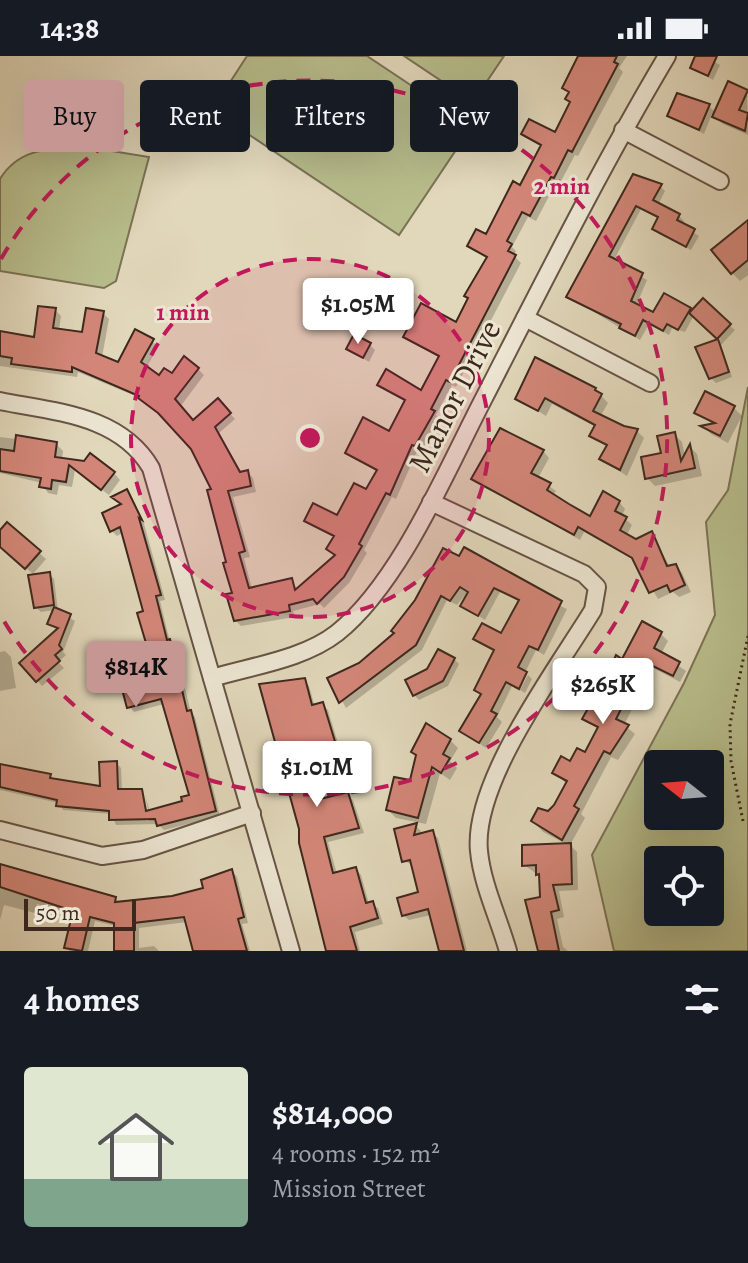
<!DOCTYPE html>
<meta charset="utf-8">
<style>
:root{--surface:#171b24;--page:#20242c;--text:#f1f3f6;--muted:#9ea1a6;--line:#363941;--accent:#c59692}
body{margin:0;font-family:Alegreya,serif;background:var(--page);color:var(--text);height:100vh;display:flex;flex-direction:column;font-size:30px;white-space:nowrap}
*{box-sizing:border-box;margin:0}
p{font-size:26px;color:var(--muted)}
.icon{flex:none;width:44px;height:44px;fill:none;stroke:currentColor;stroke-width:2;stroke-linecap:round;stroke-linejoin:round}
.map{position:relative;height:895px;overflow:hidden}
.details{display:flex;flex-direction:column;background:var(--surface);flex:1}
.details>*{flex:none}
.top-card{position:absolute;left:24px;top:24px;width:700px;height:72px;display:flex;gap:16px}
.needle{width:52px;rotate:287deg}
.fabs{position:absolute;left:644px;top:694px;display:grid;gap:16px}
.fabs a{display:grid;place-items:center;width:80px;height:80px;border-radius:8px;background:var(--surface);box-shadow:0 8px 32px #0002;font-size:40px}
.scale{position:absolute;left:24px;bottom:20px;width:112px;box-sizing:border-box;padding-left:8px;border:4px solid #3e281e;border-top:0;font-size:22px;line-height:28px;white-space:nowrap;color:#3e281e;-webkit-text-stroke:6px #ece5d2;paint-order:stroke}
.price{position:absolute;translate:-50% -68px;padding:0 18px;border-radius:8px;background:#fff;color:#222;font-size:26px;line-height:52px;filter:drop-shadow(0 2px 4px #0008)}
.price::after{content:'';position:absolute;left:50%;top:48px;width:24px;height:18px;margin-left:-12px;background:inherit;clip-path:polygon(0 0,100% 0,50% 100%)}
.price.on{background:var(--accent);color:#111}
ul{padding:0;list-style:none}
li{display:flex;align-items:center;gap:24px;height:200px;padding:0 24px}
li+li{border-top:2px solid var(--line)}
li span{display:grid;place-items:center;flex:none;width:224px;height:160px;border-radius:8px;color:#555}
li>.icon{margin-inline-start:auto}
span .icon{width:96px;height:96px;fill:#fffc;stroke-width:1}
li b{font-size:34px}
h2{display:flex;justify-content:space-between;align-items:center;height:96px;padding:0 24px;font-size:34px}
.tag{padding:0 28px;border-radius:8px;background:var(--surface);box-shadow:0 8px 32px #0002;font-size:28px;line-height:72px}
.tag.on{background:var(--accent);color:#111}
.status{display:flex;justify-content:space-between;align-items:center;height:56px;padding:0 40px;background:var(--surface);direction:ltr}
.status svg{height:22px;fill:currentColor}
.map>svg:first-child{display:block}
</style>
<div class="status"><b>14:38</b><svg viewBox="0 0 49 12"><path d="M0 12V9h3v3zM5 12V6h3v6zM10 12V3h3v9zM15 12V0h3v12zM26 1h20v11H26zM47 4h2v5h-2z"/></svg></div>
<div class="map">
<svg width="748" height="895" viewBox="0 0 748 895">
<rect width="100%" height="100%" fill="#e1d7ba"/>
<filter id="stains"><feTurbulence type="fractalNoise" baseFrequency=".0025" numOctaves="4"/><feColorMatrix values="0 0 0 0 .2 0 0 0 0 .09 0 0 0 0 .02 0 0 0 .5 -.17"/></filter>
<radialGradient id="worn" r=".72"><stop offset=".6" stop-color="#630" stop-opacity="0"/><stop offset="1" stop-color="#630" stop-opacity=".3"/></radialGradient>
<g fill="#b8bd8c" stroke="#7b7255" stroke-width="2" fill-rule="evenodd">
<polygon points="247,0 367,0 472,70 399,179 212,54"/>
<polygon points="404,0 504,0 473,46"/>
<path d="M87 91 149 101 116 225 104 232 0 215V123C20 90 53 93 87 91Z"/>
<path d="M748 331V895H614L592 799 684 627 715 559 706 466 728 434ZM710 708V760H658V708ZM710 804V856H658V804Z"/>
</g>
<g fill="#0003">
<polygon points="578,0 627,0 619,12 623,16 578,100 575,99 560,127 557,125 536,165 528,161 512,191 516,195 514,200 521,207 456,331 452,329 436,359 440,363 422,395 418,393 396,443 392,441 364,494 367,497 349,527 324,552 320,548 293,555 295,561 241,570 235,564 234,538 214,434 192,392 165,361 140,342 78,316 77,321 0,310 0,277 35,283 55,254 61,260 59,274 83,278 103,257 109,263 102,301 118,309 152,285 158,291 146,312 160,322 198,313 204,319 180,351 193,366 218,345 235,363 219,377 242,417 247,416 253,422 256,436 233,441 250,501 244,502 252,533 291,524 298,534 337,500 328,493 335,482 307,464 338,462 367,436 378,415 347,396 390,377 406,346 380,329 422,337 440,302 405,280 457,268 489,203 470,190 486,181 521,132 542,90 523,78 556,78 572,47 570,37 564,31"/>
<polygon points="697,0 705,0 720,9 713,24 692,12"/>
<polygon points="747,36 748,79 723,68 712,58 704,78 669,60 709,50 716,57"/>
<polygon points="634,120 660,130 665,135 658,149 679,160 684,165 682,169 699,180 691,194 659,178 654,173 659,163 641,153 614,204 647,224 636,250 654,259 690,253 692,256 703,245 730,270 735,274 721,289 732,321 716,327 711,322 698,293 721,284 694,259 685,276 672,272 669,279 649,268 640,284 568,240"/>
<polygon points="748,167 748,219 740,225 732,217"/>
<polygon points="370,289 375,294 369,306 348,293"/>
<polygon points="595,333 608,347 600,361 637,375 644,382 627,420 601,403 608,391 592,379 596,371 552,348 546,360 518,342"/>
<polygon points="734,352 742,360 728,387 711,378 704,371 714,369 697,357"/>
<polygon points="674,378 682,386 685,401 690,391 697,398 702,420 655,430 647,422"/>
<polygon points="0,381 56,388 63,395 62,404 114,417 120,424 109,439 75,414 72,431 59,429 57,439 48,437 42,427 0,417"/>
<polygon points="543,395 549,402 538,422 556,435 553,440 590,462 619,446 625,453 622,460 632,469 626,480 635,485 651,478 670,511 676,510 682,517 691,536 679,541 673,536 658,543 636,505 584,476 580,484 473,422"/>
<polygon points="127,435 143,464 165,544 160,545 170,586 175,590 191,657 195,661 220,760 164,774 158,768 116,769 111,758 63,754 59,747 0,734 0,709 50,720 55,725 102,732 116,707 121,712 122,735 143,737 146,765 150,764 145,739 150,756 184,747 192,740 164,648 134,656 129,650 160,625 124,476 117,480 112,475"/>
<polygon points="8,469 46,503 33,518 0,489 0,475"/>
<polygon points="444,494 567,553 544,599 536,594 517,633 512,630 497,661 502,666 486,692 461,675 482,640 477,634 495,596 475,583 502,580 520,546 500,536 485,564 463,550 469,534 457,549 447,544 422,594 346,652 330,623 360,609 396,577"/>
<polygon points="49,518 54,523 58,555 75,565 63,596 66,599 58,606 64,612 42,630 22,607 59,574 49,568 55,554 41,556 36,551"/>
<polygon points="661,578 668,585 661,598 686,615 680,626 653,612 624,669 635,678 618,704 611,701 581,758 585,762 570,789 577,796 578,834 559,835 564,861 557,863 563,891 568,895 543,895 541,821 524,809 568,789 543,776 533,765 549,758 567,728 554,717 586,699 599,673 585,663 623,605"/>
<polygon points="5,595 11,601 16,632 0,635 0,596"/>
<polygon points="454,603 459,608 448,630 419,644 414,639 428,615"/>
<polygon points="528,619 532,623 525,637 520,634"/>
<polygon points="304,624 309,630 315,651 322,649 328,654 344,707 312,716 319,746 347,738 353,744 364,777 328,786 337,818 356,813 361,819 369,848 378,852 383,868 355,876 360,895 329,895 301,773"/>
<polygon points="450,684 458,692 450,705 457,712 450,724 440,717 426,768 396,762 388,754 412,727 418,700"/>
<polygon points="416,770 421,775 420,780 432,777 438,782 467,895 442,895 431,859 409,864 403,859 420,838 413,809 404,805"/>
<polygon points="0,810 115,843 120,848 172,842 206,833 232,815 237,821 248,867 242,868 250,895 192,895 187,866 139,872 139,892 154,890 159,895 116,895 116,870 95,865 88,895 70,895 66,891 74,858 37,848 35,857 4,849 0,864"/>
</g>
<g fill="#d38678" stroke="#3e281e" stroke-width="2">
<polygon points="578,0 617,0 614,6 618,8 572,96 568,94 554,122 551,121 530,160 522,156 507,185 512,188 508,195 516,199 450,326 446,324 431,353 435,355 415,390 412,389 390,439 386,437 359,488 362,490 344,521 317,548 313,543 289,549 290,555 234,565 226,538 232,537 223,507 226,506 207,434 211,433 191,393 158,357 138,342 139,340 72,311 72,316 11,308 12,302 0,300 0,275 34,281 38,250 56,252 53,272 82,276 86,252 104,255 96,297 118,306 135,273 154,283 141,306 159,319 164,312 172,317 184,300 199,312 175,343 193,364 218,342 231,357 215,371 240,416 248,414 251,430 228,435 245,495 239,497 249,532 292,522 295,534 335,499 326,493 334,480 304,465 313,447 337,459 354,427 366,433 377,414 345,397 363,361 389,375 405,344 377,329 386,313 421,334 439,300 403,281 421,247 456,266 468,242 464,240 487,201 467,190 476,173 486,178 513,125 520,129 541,89 521,78 529,63 555,76 570,46 565,43 569,36 562,32"/>
<polygon points="695,0 717,0 708,20 690,12"/>
<polygon points="728,25 748,34 739,54 748,57 745,75 712,61"/>
<polygon points="677,37 710,48 699,74 667,60"/>
<polygon points="633,118 662,128 653,144 680,158 677,164 695,173 686,191 652,173 658,161 636,150 609,200 643,217 631,245 653,256 664,237 691,252 678,274 667,268 663,275 643,264 635,280 619,272 621,268 566,241"/>
<polygon points="748,164 748,204 731,218 711,194"/>
<polygon points="703,242 731,268 717,283 689,257"/>
<polygon points="354,278 371,287 363,302 346,293"/>
<polygon points="718,283 729,316 709,323 695,291"/>
<polygon points="535,301 596,332 595,334 602,338 593,355 624,370 638,373 620,414 599,403 607,389 589,380 595,369 545,342 538,355 515,343"/>
<polygon points="705,335 735,350 720,380 700,370 715,367 694,357"/>
<polygon points="500,372 544,394 531,417 551,427 547,434 569,448 590,460 603,435 620,445 615,455 627,461 620,474 636,483 652,475 667,510 676,508 685,529 670,536 667,529 649,537 632,502 578,471 574,479 471,423"/>
<polygon points="675,376 681,405 690,388 695,412 645,423 641,401 661,397 657,380"/>
<polygon points="16,379 57,386 55,401 84,405 90,397 115,416 101,434 69,409 66,426 52,424 51,433 39,431 41,422 0,415 0,393 14,395"/>
<polygon points="127,433 142,464 139,462 161,539 156,540 167,584 170,583 187,655 191,654 216,755 157,770 155,763 109,764 109,755 56,750 57,744 0,731 0,708 51,718 50,722 100,730 99,706 117,705 118,733 142,733 146,755 182,745 181,741 189,739 161,643 127,652 122,633 157,624 137,557 143,555 120,471 110,476 102,457 121,448 111,441"/>
<polygon points="7,466 41,495 25,513 0,491 0,474"/>
<polygon points="464,491 562,545 538,594 529,590 518,611 527,616 519,633 506,626 491,655 497,658 479,687 459,675 481,638 474,634 494,594 473,583 482,567 501,577 519,544 494,532 478,560 460,550 468,536 460,531 450,545 441,540 416,589 339,647 327,622 359,607 394,577 391,575 415,544 443,492 459,500"/>
<polygon points="50,516 54,549 34,552 28,519"/>
<polygon points="54,551 71,558 59,589 62,593 55,599 60,605 36,626 19,607 58,572 47,568"/>
<polygon points="642,565 662,576 654,592 680,606 673,620 645,606 616,663 629,669 610,698 604,695 574,750 579,753 562,784 531,765 538,752 548,755 554,749 567,725 552,717 561,700 570,705 577,692 585,696 598,671 582,663 591,647 594,649 616,599 622,603"/>
<polygon points="438,593 455,602 443,625 413,640 405,624 427,613"/>
<polygon points="305,622 312,649 323,646 340,702 307,711 316,744 348,736 359,772 324,781 333,817 356,811 366,847 373,845 378,862 350,871 357,895 326,895 299,787 299,773 259,628"/>
<polygon points="426,667 451,683 443,698 450,702 441,717 432,711 418,762 386,754 394,721 410,724 416,699 411,696"/>
<polygon points="417,767 414,779 433,774 464,895 439,895 428,853 402,860 397,842 418,836 410,804 402,806 394,773"/>
<polygon points="571,787 572,828 553,829 559,854 551,856 559,895 538,895 525,844 540,841 539,818 536,819 536,809 522,810 522,789"/>
<polygon points="0,808 116,841 115,846 172,840 203,832 201,824 232,813 244,861 238,863 247,895 193,895 184,861 134,867 134,895 114,895 114,867 90,861 82,895 64,892 73,855 0,831"/>
</g>
<g fill="none" stroke-linecap="round" stroke-linejoin="round">
<defs>
<g id="minor">
<polyline points="623,74 720,125"/>
<polyline points="525,262 650,327"/>
<path d="M0 345C55 356 120 359 151 412L291 895"/>
<path d="M431 446 584 518 597 531 593 554C557 613 472 726 479 795 482 828 499 863 508 895"/>
<path d="M212 622C252 610 304 603 337 577 400 527 447 413 484 342 543 227 601 111 667 0"/>
<polyline points="0,774 102,800 143,794 252,757"/>
</g>
</defs>
<use href="#minor" stroke="#675445" stroke-width="20"/>
<polyline stroke="#3e281e" stroke-width="3" stroke-dasharray="2 4" stroke-linecap="butt" points="743,765 731,705 730,668 748,580"/>
<use href="#minor" stroke="#ece5d2" stroke-width="16"/>
</g>
<circle cx="310" cy="382" r="179" fill="#c2185b" fill-opacity=".12"/>
<g fill="none" stroke="#c2185b" stroke-width="4" stroke-dasharray="14 10">
<circle cx="310" cy="382" r="179"/>
<path d="M1 203A357 357 0 1 1 1 560"/>
</g>
<g text-anchor="middle" stroke-width="6" stroke-linejoin="round" paint-order="stroke">
<g font-size="32" fill="#3e281e" stroke="#ece5d2">
<text transform="translate(454 340) rotate(-63)" y="11">Manor Drive</text>
</g>
</g>
<circle cx="310" cy="382" r="12" fill="#c2185b" stroke="#ece5d2" stroke-width="4"/>
<g font-size="24" text-anchor="middle" font-weight="bold" fill="#c2185b" stroke="#ece5d2" stroke-width="6" stroke-linejoin="round" paint-order="stroke">
<text x="562" y="138">2 min</text>
<text x="183" y="264">1 min</text>
</g>
<rect width="100%" height="100%" filter="url(#stains)"/>
<rect width="100%" height="100%" fill="url(#worn)"/>
</svg>
<div class="fabs">
<a><svg class="needle" viewBox="-14 -14 28 28"><path d="M0-13l5 13h-10z" fill="#e53935"/><path d="M0 13l5-13h-10z" fill="#9ea1a6"/></svg></a>
<a><svg class="icon" aria-label="locate" viewBox="0 0 24 24"><circle cx="12" cy="12" r="6"/><path d="M12 2v4M12 18v4M2 12h4M18 12h4"/></svg></a>
</div>
<div class="scale">50 m</div>
<b class="price" style="left:358px;top:290px">$1.05M</b>
<b class="price on" style="left:136px;top:653px">$814K</b>
<b class="price" style="left:603px;top:670px">$265K</b>
<b class="price" style="left:317px;top:753px">$1.01M</b>
<div class="top-card">
<a class="tag on">Buy</a>
<a class="tag">Rent</a>
<a class="tag">Filters</a>
<a class="tag">New</a>
</div>
</div>
<section class="details">
<h2>4 homes<svg class="icon" aria-label="filters" viewBox="0 0 24 24"><path d="M4 7h16M4 17h16"/><circle cx="9" cy="7" r="2"/><circle cx="15" cy="17" r="2"/></svg></h2>
<ul>
<li><span style="background:linear-gradient(#dfe7d0 70%,#7fa58c 0)"><svg class="icon" aria-label="home" viewBox="0 0 24 24"><path d="M3 11l9-7 9 7M6 9v11h12V9"/></svg></span><div><b>$814,000</b><p>4 rooms · 152 m²</p><p>Mission Street</p></div></li>
</ul>
</section>
